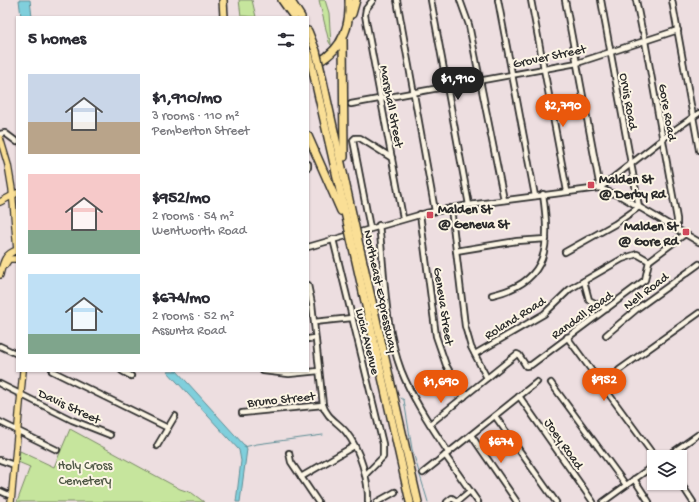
<!DOCTYPE html>
<meta charset="utf-8">
<style>
:root{--surface:#fff;--page:#f2f2f3;--text:#2b2b33;--muted:#7c7c81;--accent:#ea580c}
body{margin:0;font-family:"Gochi Hand",sans-serif;background:var(--page);color:var(--text);height:100vh;display:flex;flex-direction:column;font-size:15px;white-space:nowrap}
*{box-sizing:border-box;margin:0}
p{font-size:13px;color:var(--muted)}
.icon{flex:none;width:22px;height:22px;fill:none;stroke:currentColor;stroke-width:2;stroke-linecap:round;stroke-linejoin:round}
.map{position:relative;flex:1;overflow:hidden}
.panel{position:absolute;left:16px;top:16px;width:293px;height:356px;display:flex;flex-direction:column;background:var(--surface);border-radius:0px;box-shadow:0 1px 3px #0004}
.panel>*{flex:none}
.buttons{position:absolute;left:647px;top:450px;display:grid;gap:8px}
.buttons a{display:grid;place-items:center;width:40px;height:40px;border-radius:0px;background:var(--surface);box-shadow:0 1px 3px #0004;font-size:20px}
.price{position:absolute;translate:-50% -34px;padding:0 9px;border-radius:14px;background:var(--accent);color:#fff;font-size:13px;line-height:26px;filter:drop-shadow(0 1px 2px #0008)}
.price::after{content:'';position:absolute;left:50%;top:24px;width:12px;height:9px;margin-left:-6px;background:inherit;clip-path:polygon(0 0,100% 0,50% 100%)}
.price.on{background:#222;color:#fff}
ul{padding:0;list-style:none}
li{display:flex;align-items:center;gap:12px;height:100px;padding:0 12px}
li span{display:grid;place-items:center;flex:none;width:112px;height:80px;border-radius:0px;color:#555}
li>.icon{margin-inline-start:auto}
span .icon{width:48px;height:48px;fill:#fffc;stroke-width:1}
li b{font-size:17px}
h2{display:flex;justify-content:space-between;align-items:center;height:48px;padding:0 12px;font-size:17px}
.map>svg:first-child{display:block}
</style>
<div class="map">
<svg width="699" height="502" viewBox="0 0 699 502">
<rect width="100%" height="100%" fill="#eddee0"/>
<filter id="ink" filterUnits="userSpaceOnUse"><feTurbulence type="fractalNoise" baseFrequency=".025" numOctaves="2"/><feDisplacementMap in="SourceGraphic" scale="8" xChannelSelector="R" yChannelSelector="G"/><feConvolveMatrix kernelMatrix="1 2 1 2 8 2 1 2 1" color-interpolation-filters="sRGB"/></filter>
<g filter="url(#ink)">
<g fill="#c6e59d" stroke="#788864">
<polygon points="239,0 252,0 256,17 241,16"/>
<polygon points="319,0 325,0 329,13 331,45 329,42"/>
<polygon points="70,429 180,489 192,493 204,502 17,502 30,467 18,462 20,451 54,467"/>
</g>
<g fill="#80cfdc" stroke="#5e8d95">
<polygon points="19,0 30,0 32,17 21,17"/>
<polygon points="167,371 177,371 244,445 245,445 247,449 240,502 236,502 241,461 239,450"/>
</g>
<g fill="none" stroke-linecap="round" stroke-linejoin="round">
<g stroke="#5e8d95" stroke-width="1">
<polyline points="401,398 404,400 412,449 428,502"/>
<polyline points="244,447 257,444 323,435"/>
</g>
<defs>
<g id="minor">
<polyline points="373,0 366,9 365,15 403,218"/>
<polyline points="397,0 435,211"/>
<polyline points="431,0 469,205"/>
<polyline points="460,0 469,25 504,200"/>
<polyline points="498,0 535,196"/>
<polyline points="531,0 567,191"/>
<polyline points="565,0 600,188"/>
<polyline points="636,0 642,30 643,30 677,219 677,228"/>
<polyline points="672,0 699,150"/>
<polyline points="351,104 577,63 678,30"/>
<polyline points="0,134 5,133 17,142"/>
<polyline points="308,164 308,167"/>
<polyline points="600,188 673,131 699,113"/>
<polyline points="451,208 465,326 471,347 487,378"/>
<polyline points="420,214 436,336 446,365 464,397"/>
<path d="M379 225C385 273 384 325 401 370 413 400 431 426 448 452"/>
<polyline points="370,228 353,140 355,138 360,138 392,158"/>
<polyline points="333,239 383,444 383,457 365,475"/>
<polyline points="308,247 426,213 469,205 599,188 622,197 699,242"/>
<polyline points="456,251 517,241 546,239"/>
<polyline points="565,252 615,224 639,207 601,0"/>
<polyline points="584,281 589,300 607,309"/>
<path d="M308 285 312 304 323 405C327 418 338 422 346 432 360 449 369 481 368 502"/>
<path d="M492 295C550 282 550 245 543 194"/>
<polyline points="314,322 352,318"/>
<polyline points="606,335 638,308 699,264"/>
<polyline points="567,337 655,457"/>
<polyline points="308,339 315,338"/>
<polyline points="0,346 17,354"/>
<polyline points="475,354 544,314 570,289 622,259 637,254 649,261 685,234"/>
<polyline points="619,370 699,313"/>
<polyline points="52,371 168,428"/>
<polyline points="122,371 131,376"/>
<polyline points="263,371 289,374 319,371"/>
<polyline points="551,383 626,485"/>
<polyline points="0,384 72,420 110,435"/>
<polyline points="519,396 593,502"/>
<polyline points="242,413 323,405"/>
<polyline points="495,416 556,502"/>
<polyline points="0,422 57,450"/>
<polyline points="430,424 517,354 519,355 526,366 531,365 645,280 649,261"/>
<polyline points="471,435 517,502"/>
<polyline points="157,446 175,416"/>
<polyline points="289,453 291,462 318,502"/>
<polyline points="445,455 478,502"/>
<polyline points="666,457 699,434"/>
<polyline points="0,460 14,465"/>
<polyline points="423,473 537,382"/>
<polyline points="301,477 354,446"/>
<polyline points="634,479 649,502"/>
<polyline points="680,482 693,502"/>
<polyline points="0,491 11,496"/>
<polyline points="458,501 470,491"/>
<polyline points="377,502 395,492"/>
<polyline points="447,502 452,498 458,502"/>
<polyline points="603,502 654,465"/>
</g>
<g id="major">
<polyline points="0,138 8,165 12,189 17,251"/>
<polyline points="0,202 17,193"/>
<polyline points="5,265 9,259 17,259"/>
<path d="M0 275C3 263 4 254 17 250"/>
<polyline points="11,502 23,371"/>
</g>
<g id="highway">
<polyline points="223,0 224,17"/>
<polyline points="282,0 294,17"/>
<polyline points="290,0 301,17"/>
<polyline points="352,14 356,0"/>
<polyline points="308,31 316,51"/>
<polyline points="343,38 344,157"/>
<path d="M308 67C339 55 351 32 349 0"/>
<polyline points="321,72 355,227"/>
<polyline points="314,76 349,230"/>
<polyline points="308,136 341,211"/>
<polyline points="357,236 418,502"/>
<polyline points="351,239 410,502"/>
</g>
</defs>
<use href="#minor" stroke="#2b2b2b" stroke-width="8"/>
<use href="#major" stroke="#2b2b2b" stroke-width="8"/>
<use href="#highway" stroke="#2b2b2b" stroke-width="10"/>
<use href="#minor" stroke="#fcf5e5" stroke-width="4.5"/>
<use href="#major" stroke="#fadf96" stroke-width="5.5"/>
<use href="#highway" stroke="#fadf96" stroke-width="7"/>
<defs>
<g id="highway-bridge">
<polyline points="316,51 321,72"/>
<polyline points="309,54 314,76"/>
<polyline points="355,227 357,236"/>
<polyline points="349,230 351,239"/>
</g>
</defs>
<use href="#highway-bridge" stroke="#2b2b2b" stroke-width="10" stroke-linecap="butt"/>
<use href="#highway-bridge" stroke="#fadf96" stroke-width="7"/>
</g>
</g>
<g fill="#d1495b" stroke="#fcf5e5" stroke-width="1.5">
<rect x="587" y="181" width="8" height="8" rx="2"/>
<rect x="426" y="211" width="8" height="8" rx="2"/>
<rect x="682" y="228" width="8" height="8" rx="2"/>
</g>
<g text-anchor="middle" stroke-width="4" stroke-linejoin="round" paint-order="stroke">
<g font-size="13" fill="#2b2b2b" stroke="#fcf5e5">
<text transform="translate(549 55) rotate(-12)" y="5">Grover Street</text>
<text transform="translate(630 101) rotate(80)" y="5">Orvis Road</text>
<text transform="translate(393 106) rotate(79)" y="5">Marshall Street</text>
<text transform="translate(669 112) rotate(80)" y="5">Gore Road</text>
<text transform="translate(645 290) rotate(-37)" y="5">Nell Road</text>
<text transform="translate(382 291) rotate(78)" y="5">Northeast Expressway</text>
<text transform="translate(445 306) rotate(81)" y="5">Geneva Street</text>
<text transform="translate(581 314) rotate(-36)" y="5">Randall Road</text>
<text transform="translate(514 317) rotate(-32)" y="5">Roland Road</text>
<text transform="translate(369 341) rotate(76)" y="5">Lucia Avenue</text>
<text transform="translate(281 398) rotate(-6)" y="5">Bruno Street</text>
<text transform="translate(70 405) rotate(25)" y="5">Davis Street</text>
<text transform="translate(565 443) rotate(55)" y="5">Joey Road</text>
</g>
<g font-size="13" font-weight="bold" fill="#2b2b2b" stroke="#fcf5e5" text-anchor="start">
<text x="599" y="183">Malden St<tspan x="599" dy="15">@ Derby Rd</tspan></text>
<text x="438" y="213">Malden St<tspan x="438" dy="15">@ Geneva St</tspan></text>
<text x="678" y="230" text-anchor="end">Malden St<tspan x="678" dy="15">@ Gore Rd</tspan></text>
</g>
<g font-size="13" fill="#525a48" stroke="#fcf5e5">
<text x="85" y="469">Holy Cross<tspan x="85" dy="15">Cemetery</tspan></text>
</g>
</g>
</svg>
<div class="buttons">
<a><svg class="icon" aria-label="layers" viewBox="0 0 24 24"><path d="M12 4l9 5-9 5-9-5zM3 14l9 5 9-5"/></svg></a>
</div>
<b class="price on" style="left:458px;top:101px">$1,910</b>
<b class="price" style="left:563px;top:128px">$2,790</b>
<b class="price" style="left:604px;top:402px">$952</b>
<b class="price" style="left:441px;top:404px">$1,690</b>
<b class="price" style="left:501px;top:464px">$674</b>
<section class="panel">
<h2>5 homes<svg class="icon" aria-label="filters" viewBox="0 0 24 24"><path d="M4 7h16M4 17h16"/><circle cx="9" cy="7" r="2"/><circle cx="15" cy="17" r="2"/></svg></h2>
<ul>
<li><span style="background:linear-gradient(#c9d6e8 60%,#b9a48a 0)"><svg class="icon" aria-label="home" viewBox="0 0 24 24"><path d="M3 11l9-7 9 7M6 9v11h12V9"/></svg></span><div><b>$1,910/mo</b><p>3 rooms · 110 m²</p><p>Pemberton Street</p></div></li>
<li><span style="background:linear-gradient(#f6c9c9 70%,#7fa58c 0)"><svg class="icon" aria-label="home" viewBox="0 0 24 24"><path d="M3 11l9-7 9 7M6 9v11h12V9"/></svg></span><div><b>$952/mo</b><p>2 rooms · 54 m²</p><p>Wentworth Road</p></div></li>
<li><span style="background:linear-gradient(#bfe0f5 75%,#7fa58c 0)"><svg class="icon" aria-label="home" viewBox="0 0 24 24"><path d="M3 11l9-7 9 7M6 9v11h12V9"/></svg></span><div><b>$674/mo</b><p>2 rooms · 52 m²</p><p>Assunta Road</p></div></li>
</ul>
</section>
</div>
